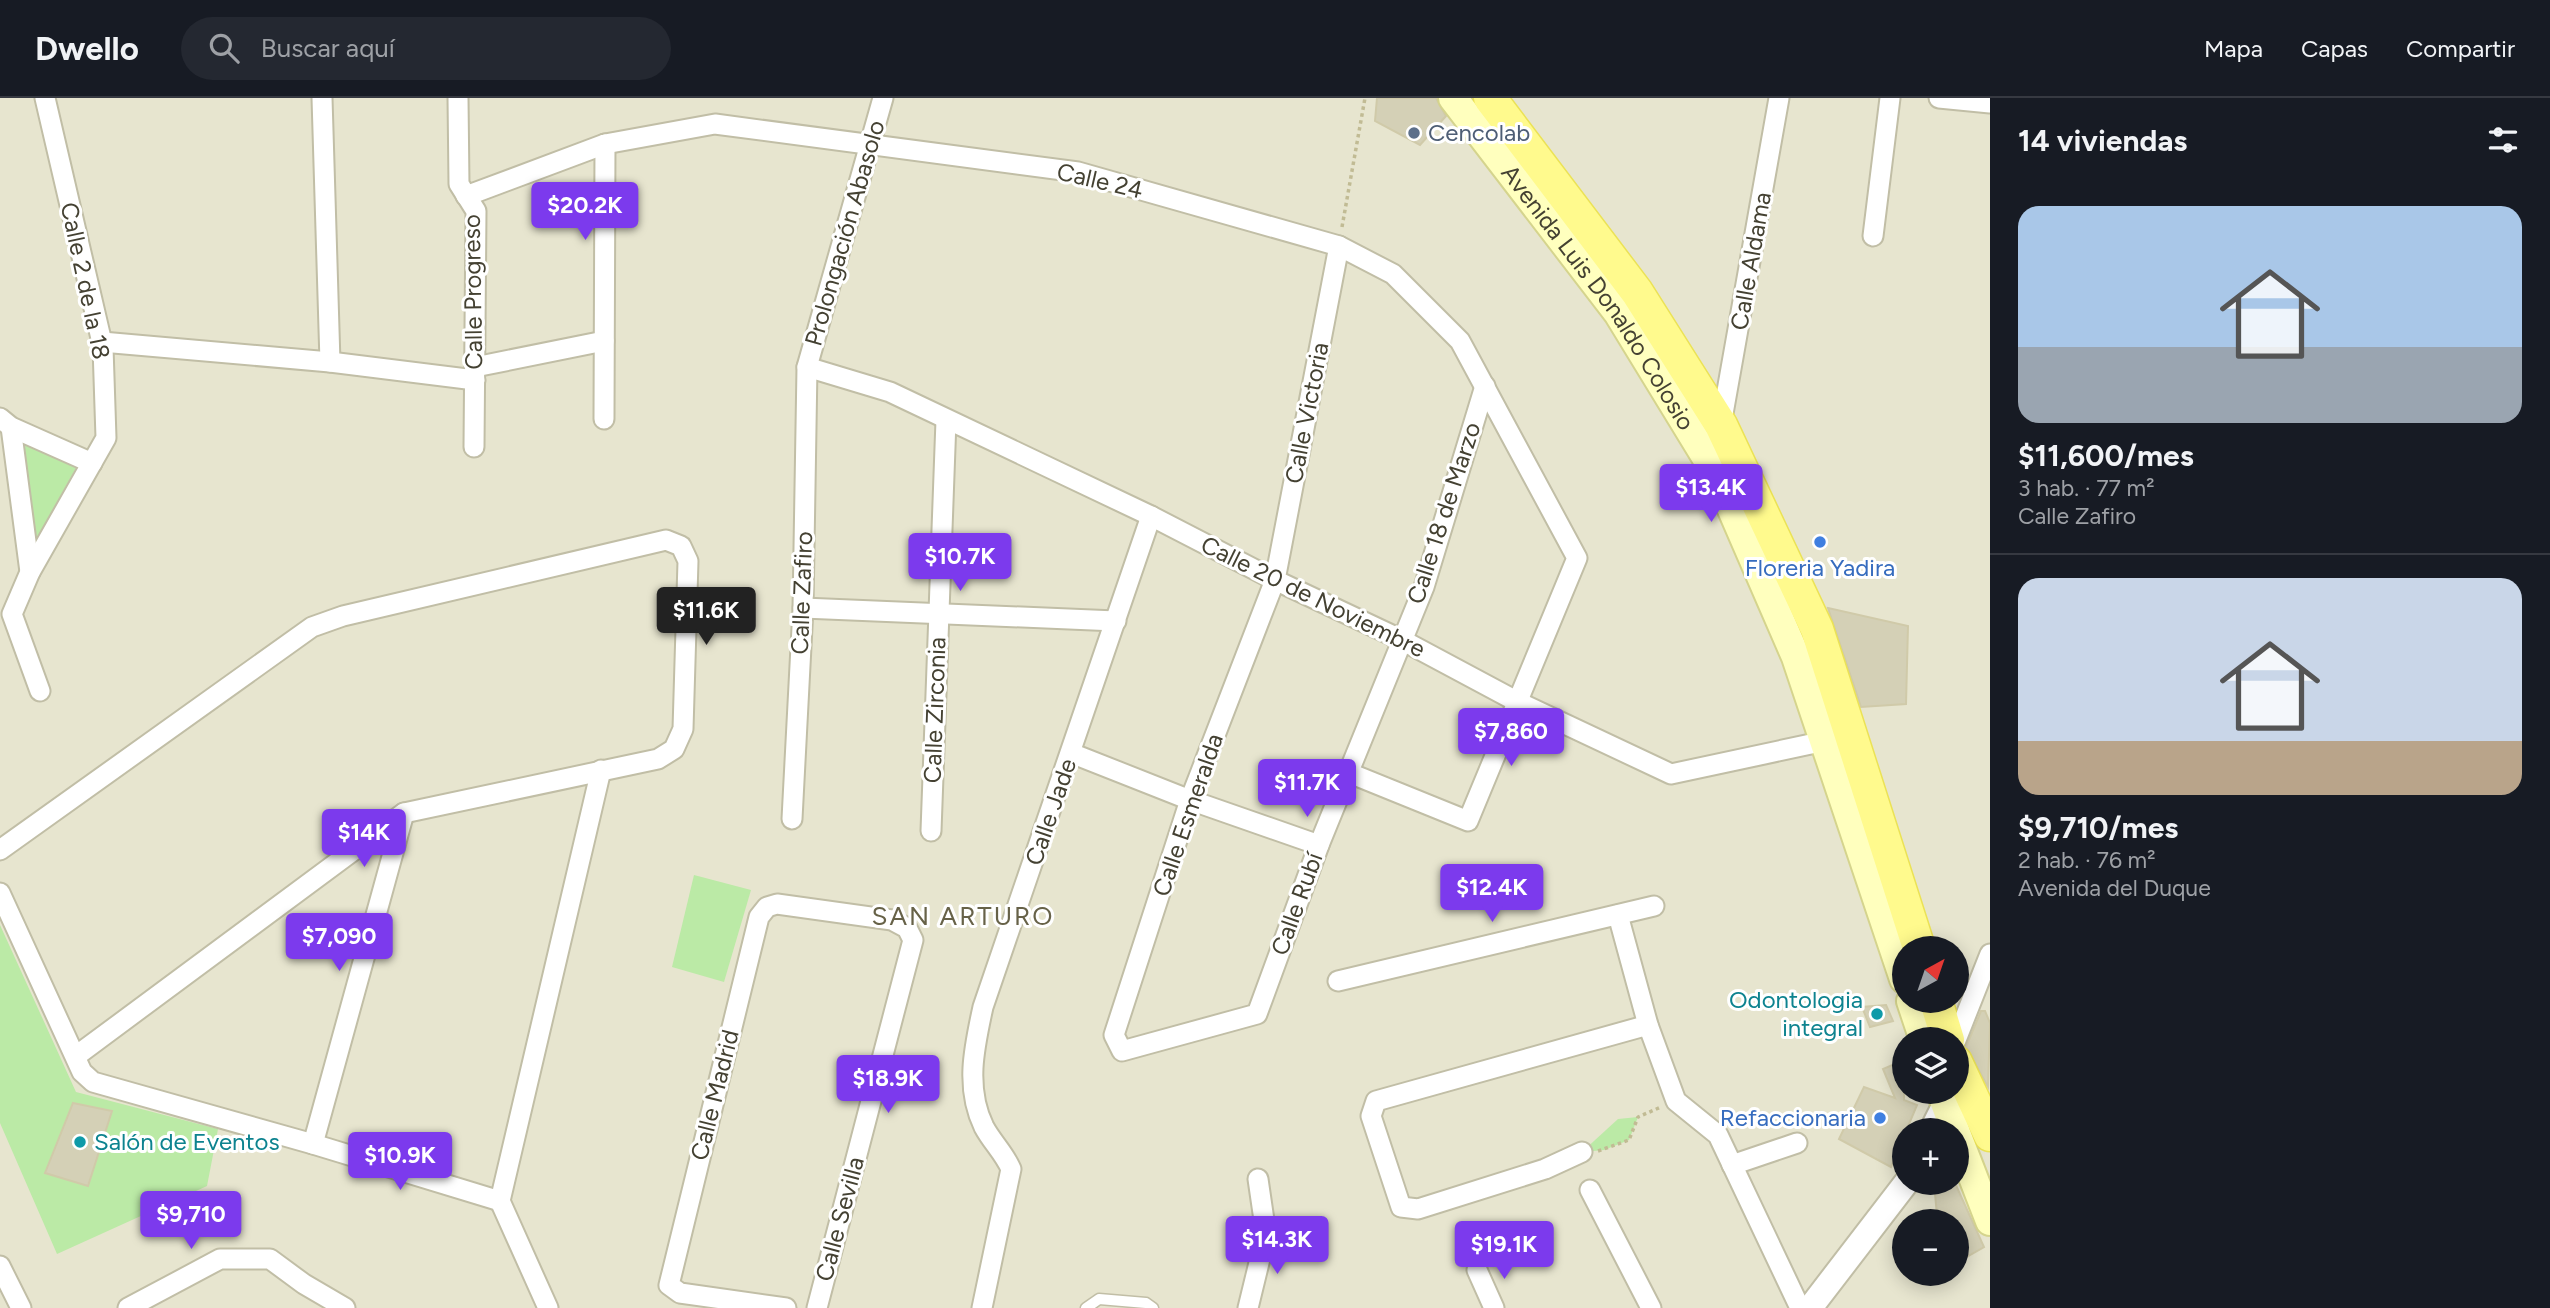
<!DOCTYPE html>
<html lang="es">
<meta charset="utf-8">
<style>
:root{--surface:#171b24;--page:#242831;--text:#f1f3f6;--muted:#9ea1a6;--line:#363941;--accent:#7c3aed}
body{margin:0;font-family:Figtree,sans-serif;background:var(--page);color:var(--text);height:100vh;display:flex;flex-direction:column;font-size:26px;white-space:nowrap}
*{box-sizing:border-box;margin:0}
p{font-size:23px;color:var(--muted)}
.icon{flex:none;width:38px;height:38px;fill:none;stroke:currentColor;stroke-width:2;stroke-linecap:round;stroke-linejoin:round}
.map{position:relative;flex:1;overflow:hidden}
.details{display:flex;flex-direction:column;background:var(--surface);width:560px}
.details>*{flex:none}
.needle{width:46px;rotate:40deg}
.fabs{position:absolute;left:1892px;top:838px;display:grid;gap:14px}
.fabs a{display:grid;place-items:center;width:77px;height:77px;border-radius:50%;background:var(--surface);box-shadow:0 4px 18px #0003;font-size:35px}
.price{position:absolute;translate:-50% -60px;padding:0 16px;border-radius:7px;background:var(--accent);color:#fff;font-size:23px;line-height:46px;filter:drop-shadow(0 2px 4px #0008)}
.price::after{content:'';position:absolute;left:50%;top:42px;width:21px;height:16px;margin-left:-10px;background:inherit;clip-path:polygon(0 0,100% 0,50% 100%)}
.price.on{background:#222;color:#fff}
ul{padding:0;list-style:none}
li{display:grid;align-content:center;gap:14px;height:371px;padding:0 28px}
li+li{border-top:2px solid var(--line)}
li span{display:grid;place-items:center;height:217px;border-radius:21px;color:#555}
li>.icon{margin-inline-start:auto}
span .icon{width:126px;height:126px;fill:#fffc;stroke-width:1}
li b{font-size:30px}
h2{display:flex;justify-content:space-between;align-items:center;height:84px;padding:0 28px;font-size:30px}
header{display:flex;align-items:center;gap:42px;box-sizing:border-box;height:98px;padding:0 35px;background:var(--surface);border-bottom:2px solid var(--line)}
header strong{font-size:33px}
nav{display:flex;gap:38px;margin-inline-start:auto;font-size:24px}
.search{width:490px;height:63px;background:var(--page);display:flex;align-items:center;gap:18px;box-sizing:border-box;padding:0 24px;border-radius:38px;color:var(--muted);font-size:26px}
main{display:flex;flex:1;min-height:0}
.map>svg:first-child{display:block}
</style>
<header>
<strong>Dwello</strong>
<div class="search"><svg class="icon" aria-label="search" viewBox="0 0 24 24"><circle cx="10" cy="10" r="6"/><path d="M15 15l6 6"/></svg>Buscar aquí</div>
<nav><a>Mapa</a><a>Capas</a><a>Compartir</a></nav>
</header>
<main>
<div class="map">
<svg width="1990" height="1210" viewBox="0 0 1990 1210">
<rect width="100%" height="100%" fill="#f2f1e1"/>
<path fill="#e7e5cf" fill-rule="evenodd" d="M0 0H1990V1210H0ZM1904 850H1956V903H1904ZM1904 942H1956V994H1904ZM1904 1032H1956V1085H1904ZM1904 1124H1956V1176H1904Z"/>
<g fill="#bbeaa6">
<polygon points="24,344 76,370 35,444"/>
<polygon points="694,777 751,792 724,884 672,869"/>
<polygon points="0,827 76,994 218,1031 207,1088 57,1156 0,1025"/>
<polygon points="1638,1019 1629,1042 1604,1052 1582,1054 1618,1021"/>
</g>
<g fill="#d4d0b6" stroke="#d0caa9" stroke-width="2">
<polygon points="1377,0 1436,0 1446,18 1420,47 1375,23"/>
<polygon points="1828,510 1908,528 1906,606 1861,609"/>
<polygon points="1886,907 1893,923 1870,929 1862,909"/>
<polygon points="1981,913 1985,913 1990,925 1988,989 1966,949"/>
<polygon points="1904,962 1904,1002 1917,1007 1891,1069 1839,1041 1864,989 1895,1000 1883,971"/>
<polygon points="73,1005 112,1013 88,1088 45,1075"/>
<polygon points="1934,1085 1955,1085 1984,1149 1963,1161 1956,1142 1956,1124 1948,1124 1944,1114 1937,1117"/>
</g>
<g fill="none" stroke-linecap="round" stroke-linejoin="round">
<defs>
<polyline id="service" points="1086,1210 1099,1201 1146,1205 1153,1210"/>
<g id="minor">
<polyline points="322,0 330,264"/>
<polyline points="458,0 459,86 476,113 474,349"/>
<polyline points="1939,0 1990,5"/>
<polyline points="466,98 605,46 715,26 1078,74 1339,148 1393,176 1460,243 1577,460 1468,723 1347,674"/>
<polyline points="1873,138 1890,0"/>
<polyline points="1339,148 1275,482 1190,702 1114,937 1122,953 1257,916 1319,747 1424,489 1485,288"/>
<polyline points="102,244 330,264 475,282"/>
<polyline points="475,269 604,243"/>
<polyline points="807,269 890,294 1151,418 1275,482 1400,541 1516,603 1671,676 1825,643"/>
<polyline points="0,320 11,329 92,365"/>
<polyline points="604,321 605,46"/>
<polyline points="1721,327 1779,0"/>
<polyline points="11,329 30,474"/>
<polyline points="803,510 1116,523"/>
<polyline points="40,593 12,516 30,474 106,340 103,249 45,0"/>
<polyline points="1071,655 1190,702 1319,747"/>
<polyline points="792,721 803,510 807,269 883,0"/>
<polyline points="931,733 946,322"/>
<polyline points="0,752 312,529 343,518 666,442 681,448 688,463 683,631 674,651 658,661 404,715 76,958"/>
<polyline points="0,795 82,974 93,984 313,1046 500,1103"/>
<polyline points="1618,817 1648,927 1676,1003 1718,1037 1800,1210"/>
<polyline points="1338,883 1654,808"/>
<polyline points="1956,942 1990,856"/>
<polyline points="313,1046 404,715"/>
<polyline points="1582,1054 1545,1071 1418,1111 1401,1109 1371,1018 1376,1003 1648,927"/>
<polyline points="1732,1067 1797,1045"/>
<polyline points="1590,1092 1651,1210"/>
<polyline points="0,1168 21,1210"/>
<polyline points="1477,1172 1494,1210"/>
<polyline points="128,1210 220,1161 270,1161 304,1186 345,1210"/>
<polyline points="548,1210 500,1103 601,672"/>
<polyline points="786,1210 680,1195 669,1187 759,819 767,809 777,806 892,822 907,830 913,842 817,1210"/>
<path d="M982 1210 1011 1071C1004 1055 992 1044 984 1029 965 990 974 950 983 909L1151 418"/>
<polyline points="1248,1210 1266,1136 1258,1081"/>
</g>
<g id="tertiary">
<polyline points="1932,1032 1945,1006 1947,994"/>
<polyline points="1810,1210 1906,1085"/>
</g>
<g id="secondary">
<path id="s1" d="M1453 0 1618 215 1717 377 1796 559 1904 881"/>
<polyline points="1911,903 1924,942"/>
<polyline points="1941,994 1955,1032"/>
<polyline points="1956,1035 1990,1123"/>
</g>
<g id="primary">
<polyline points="1490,0 1637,194 1721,327 1817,531 1919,850"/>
<polyline points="1936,903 1948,942"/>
<polyline points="1956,964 1990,1037"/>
</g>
</defs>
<use href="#service" stroke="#c1bea6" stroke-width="13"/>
<use href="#minor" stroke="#c1bea6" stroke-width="23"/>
<use href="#tertiary" stroke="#c1bea6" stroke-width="28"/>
<use href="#secondary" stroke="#d5d48d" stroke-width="32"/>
<use href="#primary" stroke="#ebe256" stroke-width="35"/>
<g stroke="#c1bb94" stroke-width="3.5" stroke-dasharray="3.5 3.5" stroke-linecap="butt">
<polyline points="1342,129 1365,0"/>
<polyline points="1598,1053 1629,1042 1638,1019 1661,1009"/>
</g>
<use href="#service" stroke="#fff" stroke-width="10"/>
<use href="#minor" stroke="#fff" stroke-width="19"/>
<use href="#tertiary" stroke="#fff" stroke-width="24"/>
<use href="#secondary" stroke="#ffffbe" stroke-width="28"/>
<use href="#primary" stroke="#fffa8d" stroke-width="32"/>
</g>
<circle fill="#5c6f8a" stroke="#fff" stroke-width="2.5" cx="1414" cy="35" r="7"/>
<g fill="#3f7fe0" stroke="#fff" stroke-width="2.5">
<circle cx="1820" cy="444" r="7"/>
<circle cx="1880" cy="1020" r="7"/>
</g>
<g fill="#0f9aa8" stroke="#fff" stroke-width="2.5">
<circle cx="1877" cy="916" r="7"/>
<circle cx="80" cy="1044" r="7"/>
</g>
<g text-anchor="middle" stroke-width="6" stroke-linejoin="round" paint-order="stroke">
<g font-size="24" fill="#4e5e75" stroke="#fff" text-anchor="start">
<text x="1428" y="43">Cencolab</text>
</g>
<g font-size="24" fill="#444132" stroke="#fff">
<text transform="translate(1100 83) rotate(13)" y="8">Calle 24</text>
<text transform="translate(845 135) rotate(-74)" y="8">Prolongación Abasolo</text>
<text transform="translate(1751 163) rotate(-80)" y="8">Calle Aldama</text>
<text transform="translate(85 183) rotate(78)" y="8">Calle 2 de la 18</text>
<text transform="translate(473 194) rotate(-91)" y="8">Calle Progreso</text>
<text dy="8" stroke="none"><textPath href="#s1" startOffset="247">Avenida Luis Donaldo Colosio</textPath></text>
<text transform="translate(1307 315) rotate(-79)" y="8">Calle Victoria</text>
<text transform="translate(1444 415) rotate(-72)" y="8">Calle 18 de Marzo</text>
<text transform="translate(802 495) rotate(-88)" y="8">Calle Zafiro</text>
<text transform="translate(1313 499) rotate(26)" y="8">Calle 20 de Noviembre</text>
<text transform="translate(935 612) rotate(-88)" y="8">Calle Zirconia</text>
<text transform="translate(1051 714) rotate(-71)" y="8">Calle Jade</text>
<text transform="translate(1188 717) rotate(-71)" y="8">Calle Esmeralda</text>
<text transform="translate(1297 806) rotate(-70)" y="8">Calle Rubí</text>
<text transform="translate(715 997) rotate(-76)" y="8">Calle Madrid</text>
<text transform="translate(840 1121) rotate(-75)" y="8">Calle Sevilla</text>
</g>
<g font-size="24" fill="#366cbe" stroke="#fff">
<text x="1820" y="478">Floreria Yadira</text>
<text x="1866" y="1028" text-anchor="end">Refaccionaria</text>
</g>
<g font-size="24" fill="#0d838f" stroke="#fff" text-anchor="end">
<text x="1863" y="910">Odontologia<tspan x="1863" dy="28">integral</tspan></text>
<text x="94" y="1052" text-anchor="start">Salón de Eventos</text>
</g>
<g font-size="26" letter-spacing="2" fill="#676248" stroke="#fff">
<text x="963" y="827">SAN ARTURO</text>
</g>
</g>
</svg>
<div class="fabs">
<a><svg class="needle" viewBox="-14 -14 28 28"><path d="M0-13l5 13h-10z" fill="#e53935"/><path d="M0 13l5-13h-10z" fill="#9ea1a6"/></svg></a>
<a><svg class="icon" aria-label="layers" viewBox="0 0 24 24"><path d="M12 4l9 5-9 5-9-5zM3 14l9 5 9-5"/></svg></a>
<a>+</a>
<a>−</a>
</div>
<b class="price" style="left:585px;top:144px">$20.2K</b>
<b class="price" style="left:1711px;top:426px">$13.4K</b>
<b class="price" style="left:960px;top:495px">$10.7K</b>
<b class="price on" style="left:706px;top:549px">$11.6K</b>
<b class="price" style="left:1511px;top:670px">$7,860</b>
<b class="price" style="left:1307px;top:721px">$11.7K</b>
<b class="price" style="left:364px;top:771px">$14K</b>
<b class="price" style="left:1492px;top:826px">$12.4K</b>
<b class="price" style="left:339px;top:875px">$7,090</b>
<b class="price" style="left:888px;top:1017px">$18.9K</b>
<b class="price" style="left:400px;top:1094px">$10.9K</b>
<b class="price" style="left:191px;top:1153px">$9,710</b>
<b class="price" style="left:1277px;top:1178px">$14.3K</b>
<b class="price" style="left:1504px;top:1183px">$19.1K</b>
</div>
<section class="details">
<h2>14 viviendas<svg class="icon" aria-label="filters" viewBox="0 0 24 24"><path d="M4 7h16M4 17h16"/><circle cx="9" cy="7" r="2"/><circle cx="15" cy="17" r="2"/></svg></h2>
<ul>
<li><span style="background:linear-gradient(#a9c7e8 65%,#9aa5b1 0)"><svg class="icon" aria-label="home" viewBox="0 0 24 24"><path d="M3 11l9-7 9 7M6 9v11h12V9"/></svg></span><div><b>$11,600/mes</b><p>3 hab. · 77 m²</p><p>Calle Zafiro</p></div></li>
<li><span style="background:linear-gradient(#c9d6e8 75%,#b9a48a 0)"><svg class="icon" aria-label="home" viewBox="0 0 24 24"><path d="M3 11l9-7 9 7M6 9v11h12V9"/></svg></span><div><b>$9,710/mes</b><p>2 hab. · 76 m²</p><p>Avenida del Duque</p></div></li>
</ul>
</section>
</main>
